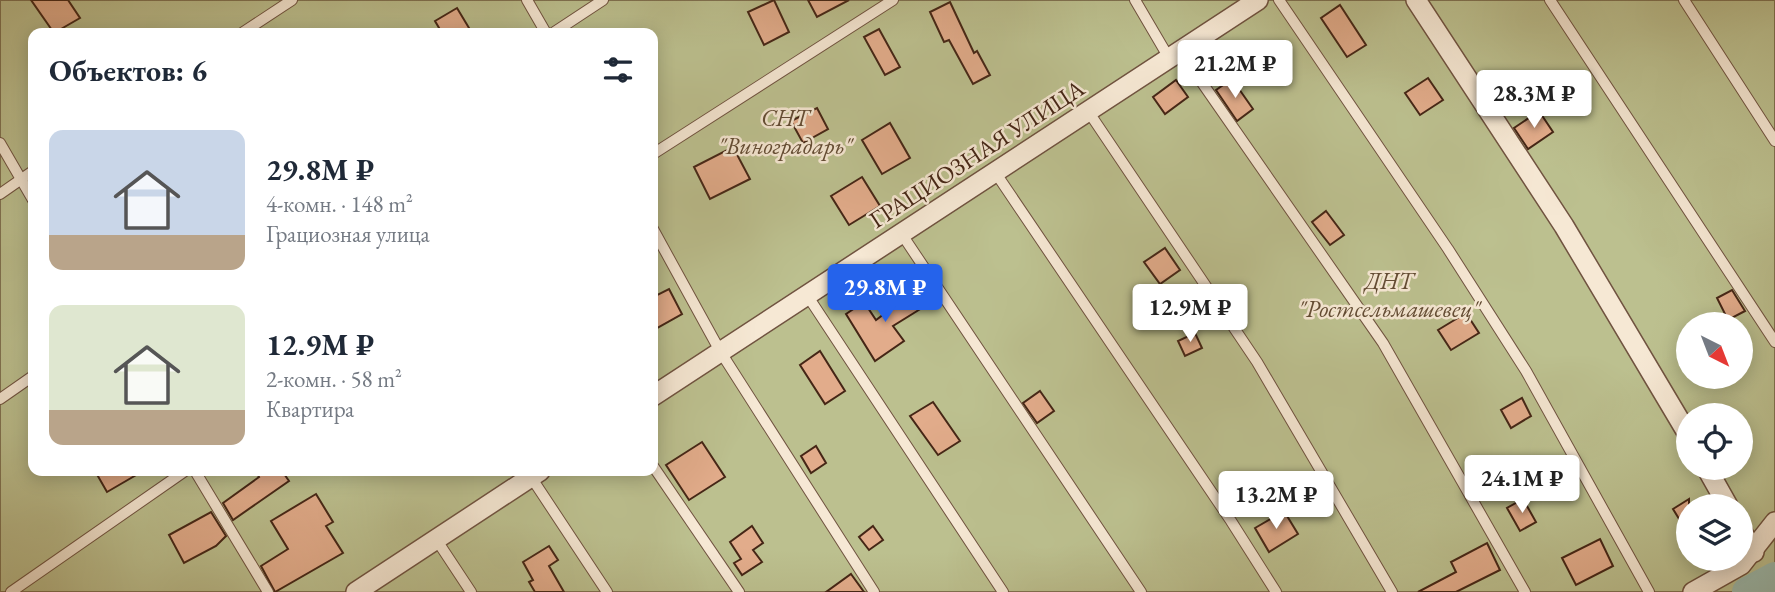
<!DOCTYPE html>
<html lang="ru">
<meta charset="utf-8">
<style>
:root{--surface:#fff;--page:#f6f6f7;--text:#1f2937;--muted:#747a83;--accent:#2563eb}
body{margin:0;font-family:"EB Garamond",serif;background:var(--page);color:var(--text);height:100vh;display:flex;flex-direction:column;font-size:26px;white-space:nowrap}
*{box-sizing:border-box;margin:0}
p{font-size:23px;color:var(--muted)}
.icon{flex:none;width:38px;height:38px;fill:none;stroke:currentColor;stroke-width:2;stroke-linecap:round;stroke-linejoin:round}
.map{position:relative;flex:1;overflow:hidden}
.drawer{position:absolute;left:28px;top:28px;width:630px;height:448px;display:flex;flex-direction:column;background:var(--surface);border-radius:14px;box-shadow:0 4px 18px #0003}
.drawer>*{flex:none}
.needle{width:46px;rotate:138deg}
.fabs{position:absolute;left:1676px;top:312px;display:grid;gap:14px}
.fabs a{display:grid;place-items:center;width:77px;height:77px;border-radius:50%;background:var(--surface);box-shadow:0 4px 18px #0003;font-size:35px}
.price{position:absolute;translate:-50% -60px;padding:0 16px;border-radius:7px;background:#fff;color:#222;font-size:23px;line-height:46px;filter:drop-shadow(0 2px 4px #0008)}
.price::after{content:'';position:absolute;left:50%;top:42px;width:21px;height:16px;margin-left:-10px;background:inherit;clip-path:polygon(0 0,100% 0,50% 100%)}
.price.selected{background:var(--accent);color:#fff}
ul{padding:0;list-style:none}
li{display:flex;align-items:center;gap:21px;height:175px;padding:0 21px}
li span{display:grid;place-items:center;flex:none;width:196px;height:140px;border-radius:14px;color:#555}
li>.icon{margin-inline-start:auto}
span .icon{width:84px;height:84px;fill:#fffc;stroke-width:1}
li b{font-size:30px}
h2{display:flex;justify-content:space-between;align-items:center;height:84px;padding:0 21px;font-size:30px}
.map>svg:first-child{display:block}
</style>
<div class="map">
<svg width="1775" height="592" viewBox="0 0 1775 592">
<rect width="100%" height="100%" fill="#f1dbbd"/>
<filter id="stains"><feTurbulence type="fractalNoise" baseFrequency=".00286" numOctaves="4"/><feColorMatrix values="0 0 0 0 .2 0 0 0 0 .09 0 0 0 0 .02 0 0 0 .5 -.17"/></filter>
<radialGradient id="worn" r=".72"><stop offset=".6" stop-color="#630" stop-opacity="0"/><stop offset="1" stop-color="#630" stop-opacity=".3"/></radialGradient>
<path fill="#bcc08f" stroke="#807352" stroke-width="2" fill-rule="evenodd" d="M0 0H1775V592H0ZM33 33H653V471H33ZM1689 324H1741V376H1689ZM1689 415H1741V467H1689ZM1689 506H1741V558H1689Z"/>
<g fill="none" stroke-linecap="round" stroke-linejoin="round">
<polyline stroke="#9bbbaf" stroke-width="30" points="1747,592 1775,577"/>
</g>
<g fill="#e2ac8b" stroke="#452616" stroke-width="2">
<polygon points="31,0 68,0 80,18 54,33"/>
<polygon points="774,0 789,32 764,45 748,12"/>
<polygon points="808,0 849,0 817,17"/>
<polygon points="950,2 974,53 977,51 990,75 973,84 949,40 944,42 930,12"/>
<polygon points="1340,5 1366,45 1347,57 1321,18"/>
<polygon points="457,8 472,33 442,33 435,21"/>
<polygon points="879,29 900,67 885,75 864,37"/>
<polygon points="1428,78 1443,100 1420,115 1405,93"/>
<polygon points="1232,79 1253,109 1237,121 1216,90"/>
<polygon points="1176,80 1188,97 1165,114 1153,97"/>
<polygon points="817,108 828,129 803,143 791,121"/>
<polygon points="1539,111 1553,132 1528,149 1514,128"/>
<polygon points="890,123 910,158 882,174 862,140"/>
<polygon points="733,147 750,179 710,199 694,167"/>
<polygon points="862,177 880,206 849,225 831,196"/>
<polygon points="1326,211 1344,235 1330,245 1312,222"/>
<polygon points="1165,248 1180,270 1160,284 1144,262"/>
<polygon points="920,287 930,303 893,326 904,341 875,361 846,314 864,302 876,320"/>
<polygon points="669,289 682,314 657,328 653,320 653,297"/>
<polygon points="1732,290 1745,311 1728,320 1717,298"/>
<polygon points="1466,313 1479,333 1451,350 1438,330"/>
<polygon points="1195,333 1202,348 1185,356 1178,341"/>
<polygon points="820,351 845,391 825,404 800,365"/>
<polygon points="1040,391 1054,411 1037,423 1023,403"/>
<polygon points="1522,398 1531,416 1511,428 1501,410"/>
<polygon points="933,402 960,441 938,455 910,416"/>
<polygon points="702,442 725,477 689,500 666,465"/>
<polygon points="816,446 826,463 811,473 801,456"/>
<polygon points="95,471 143,471 107,492"/>
<polygon points="255,471 282,471 289,481 233,520 223,503 259,477"/>
<polygon points="316,494 333,522 326,526 343,553 275,592 261,566 288,549 271,521"/>
<polygon points="1523,499 1536,522 1520,531 1507,508"/>
<polygon points="1689,499 1689,535 1673,509"/>
<polygon points="1284,511 1298,534 1269,552 1255,528"/>
<polygon points="211,512 226,536 216,546 184,563 169,535"/>
<polygon points="752,526 763,543 753,550 762,562 742,575 734,563 741,559 730,542"/>
<polygon points="873,526 883,540 869,550 859,537"/>
<polygon points="1600,539 1613,566 1576,585 1562,558"/>
<polygon points="1487,543 1500,570 1456,592 1418,592 1456,572 1451,562"/>
<polygon points="549,546 558,560 549,566 564,592 535,592 529,582 533,580 523,562"/>
<polygon points="851,574 864,592 826,592"/>
</g>
<g fill="none" stroke-linecap="round" stroke-linejoin="round">
<defs>
<g id="service">
<polyline points="527,0 546,33"/>
<polyline points="1135,0 1169,58"/>
<polyline points="1279,0 1448,249 1526,371 1649,592"/>
<polyline points="1550,0 1775,342"/>
<polyline points="1684,0 1775,141"/>
<polyline points="242,33 292,0"/>
<polyline points="553,33 603,0"/>
<polyline points="1180,51 1383,343 1525,592"/>
<polyline points="1088,111 1257,362 1392,592"/>
<polyline points="0,143 33,200"/>
<polyline points="653,154 893,0"/>
<polyline points="995,172 1231,521 1276,592"/>
<polyline points="0,194 33,171"/>
<polyline points="653,229 720,351 874,592"/>
<polyline points="901,233 1141,592"/>
<polyline points="807,295 1003,592"/>
<polyline points="0,399 33,376"/>
<polyline points="653,466 739,592"/>
<polyline points="195,471 268,592"/>
<polyline points="531,477 607,592"/>
<polyline points="436,539 471,592"/>
<polyline points="11,592 185,471"/>
</g>
<g id="minor">
<polyline points="1416,0 1564,226 1689,436"/>
<polyline points="653,396 1258,0"/>
<polyline points="1706,467 1728,506"/>
<polyline points="1741,530 1754,552"/>
<polyline points="356,592 540,471"/>
<polyline points="1693,592 1741,565 1775,522"/>
</g>
</defs>
<use href="#service" stroke="#705340" stroke-width="12"/>
<use href="#minor" stroke="#705340" stroke-width="22"/>
<use href="#service" stroke="#f6e8d4" stroke-width="10"/>
<use href="#minor" stroke="#f6e8d4" stroke-width="19"/>
</g>
<g text-anchor="middle" stroke-width="5" stroke-linejoin="round" paint-order="stroke">
<g font-size="24" font-style="italic" fill="#634c34" stroke="#f6e8d4">
<text x="785" y="126">СНТ<tspan x="785" dy="28">"Виноградарь"</tspan></text>
<text x="1389" y="289">ДНТ<tspan x="1389" dy="28">"Ростсельмашевец"</tspan></text>
</g>
<g font-size="24" fill="#452616" stroke="#f6e8d4">
<text transform="translate(977 154) rotate(-33)" y="8">ГРАЦИОЗНАЯ УЛИЦА</text>
</g>
</g>
<rect width="100%" height="100%" filter="url(#stains)"/>
<rect width="100%" height="100%" fill="url(#worn)"/>
</svg>
<div class="fabs">
<a><svg class="needle" viewBox="-14 -14 28 28"><path d="M0-13l5 13h-10z" fill="#e53935"/><path d="M0 13l5-13h-10z" fill="#747a83"/></svg></a>
<a><svg class="icon" aria-label="locate" viewBox="0 0 24 24"><circle cx="12" cy="12" r="6"/><path d="M12 2v4M12 18v4M2 12h4M18 12h4"/></svg></a>
<a><svg class="icon" aria-label="layers" viewBox="0 0 24 24"><path d="M12 4l9 5-9 5-9-5zM3 14l9 5 9-5"/></svg></a>
</div>
<b class="price" style="left:1235px;top:100px">21.2M ₽</b>
<b class="price" style="left:1534px;top:130px">28.3M ₽</b>
<b class="price selected" style="left:885px;top:324px">29.8M ₽</b>
<b class="price" style="left:1190px;top:344px">12.9M ₽</b>
<b class="price" style="left:1522px;top:515px">24.1M ₽</b>
<b class="price" style="left:1276px;top:531px">13.2M ₽</b>
<section class="drawer">
<h2>Объектов: 6<svg class="icon" aria-label="filters" viewBox="0 0 24 24"><path d="M4 7h16M4 17h16"/><circle cx="9" cy="7" r="2"/><circle cx="15" cy="17" r="2"/></svg></h2>
<ul>
<li><span style="background:linear-gradient(#c9d6e8 75%,#b9a48a 0)"><svg class="icon" aria-label="home" viewBox="0 0 24 24"><path d="M3 11l9-7 9 7M6 9v11h12V9"/></svg></span><div><b>29.8M ₽</b><p>4-комн. · 148 m²</p><p>Грациозная улица</p></div></li>
<li><span style="background:linear-gradient(#dfe7d0 75%,#b9a48a 0)"><svg class="icon" aria-label="home" viewBox="0 0 24 24"><path d="M3 11l9-7 9 7M6 9v11h12V9"/></svg></span><div><b>12.9M ₽</b><p>2-комн. · 58 m²</p><p>Квартира</p></div></li>
</ul>
</section>
</div>
